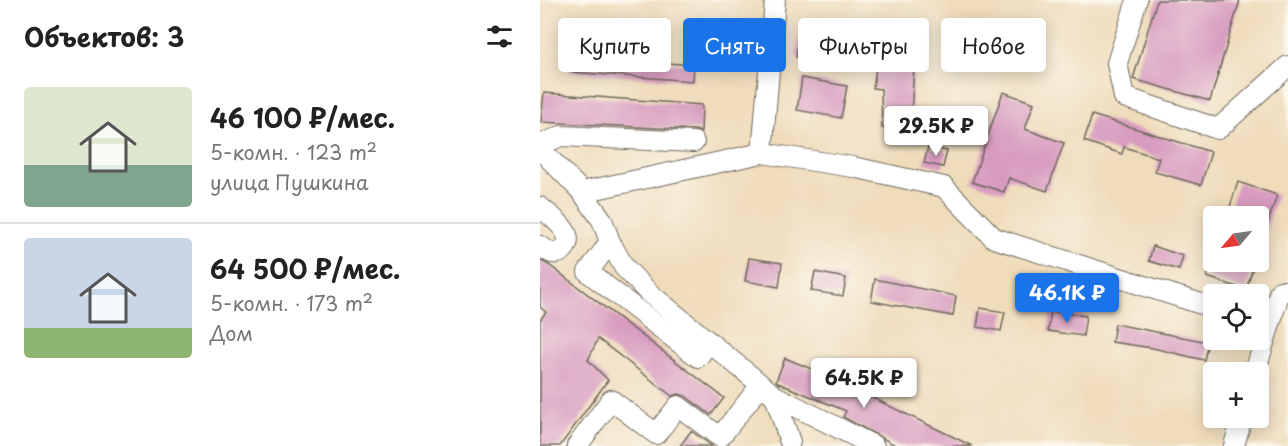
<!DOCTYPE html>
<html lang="ru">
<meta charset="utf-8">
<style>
:root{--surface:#fff;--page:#f2f2f2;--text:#222;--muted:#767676;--line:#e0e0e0;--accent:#1a73e8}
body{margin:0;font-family:"Playpen Sans",sans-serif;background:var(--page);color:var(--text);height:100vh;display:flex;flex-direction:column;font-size:22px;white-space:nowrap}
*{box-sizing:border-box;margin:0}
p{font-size:20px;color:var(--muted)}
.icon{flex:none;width:33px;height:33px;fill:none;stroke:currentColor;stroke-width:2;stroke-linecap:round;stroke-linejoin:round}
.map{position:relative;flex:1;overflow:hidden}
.side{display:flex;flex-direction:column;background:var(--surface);width:540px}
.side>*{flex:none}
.hud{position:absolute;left:18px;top:18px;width:570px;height:54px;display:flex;gap:12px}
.needle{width:39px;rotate:241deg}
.controls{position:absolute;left:663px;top:206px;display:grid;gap:12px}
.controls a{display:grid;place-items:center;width:66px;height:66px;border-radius:6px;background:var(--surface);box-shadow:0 3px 15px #0003;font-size:30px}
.price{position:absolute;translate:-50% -51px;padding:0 14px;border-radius:6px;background:#fff;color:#222;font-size:20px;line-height:39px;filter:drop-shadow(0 2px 3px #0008)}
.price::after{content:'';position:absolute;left:50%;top:36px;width:18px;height:14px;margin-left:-9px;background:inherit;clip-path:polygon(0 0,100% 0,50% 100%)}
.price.selected{background:var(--accent);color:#fff}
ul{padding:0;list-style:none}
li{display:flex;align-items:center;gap:18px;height:150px;padding:0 24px}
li+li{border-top:2px solid var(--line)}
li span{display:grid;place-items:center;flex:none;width:168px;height:120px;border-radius:6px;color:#555}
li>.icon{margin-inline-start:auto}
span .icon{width:72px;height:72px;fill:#fffc;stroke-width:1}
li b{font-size:26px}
h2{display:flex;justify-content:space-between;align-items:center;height:72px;padding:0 24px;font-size:26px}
.pill{padding:0 21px;border-radius:6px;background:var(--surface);box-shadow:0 3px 15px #0003;font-size:21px;line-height:54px}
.pill.selected{background:var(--accent);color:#fff}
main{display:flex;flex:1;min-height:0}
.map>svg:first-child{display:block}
</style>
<main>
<section class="side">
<h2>Объектов: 3<svg class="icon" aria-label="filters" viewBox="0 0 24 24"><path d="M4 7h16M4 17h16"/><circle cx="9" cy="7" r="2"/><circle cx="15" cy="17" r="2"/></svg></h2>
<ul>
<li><span style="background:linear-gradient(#dfe7d0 65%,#7fa58c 0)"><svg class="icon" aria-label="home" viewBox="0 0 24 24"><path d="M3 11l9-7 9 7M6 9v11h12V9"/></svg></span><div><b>46 100 ₽/мес.</b><p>5-комн. · 123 m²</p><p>улица Пушкина</p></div></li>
<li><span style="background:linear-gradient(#c9d6e8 75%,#8fb573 0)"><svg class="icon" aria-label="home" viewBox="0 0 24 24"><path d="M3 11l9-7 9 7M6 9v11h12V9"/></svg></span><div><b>64 500 ₽/мес.</b><p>5-комн. · 173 m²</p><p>Дом</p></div></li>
</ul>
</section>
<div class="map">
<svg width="748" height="446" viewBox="0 0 748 446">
<rect width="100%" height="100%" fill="#fbf7ec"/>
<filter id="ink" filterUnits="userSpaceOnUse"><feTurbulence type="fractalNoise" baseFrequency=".0167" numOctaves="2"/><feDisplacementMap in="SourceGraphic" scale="12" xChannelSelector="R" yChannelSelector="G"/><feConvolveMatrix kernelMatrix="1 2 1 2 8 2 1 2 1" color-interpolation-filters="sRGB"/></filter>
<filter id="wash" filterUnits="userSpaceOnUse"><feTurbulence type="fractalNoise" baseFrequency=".008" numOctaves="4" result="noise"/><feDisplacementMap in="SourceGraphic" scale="24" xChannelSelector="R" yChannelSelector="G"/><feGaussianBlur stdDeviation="1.35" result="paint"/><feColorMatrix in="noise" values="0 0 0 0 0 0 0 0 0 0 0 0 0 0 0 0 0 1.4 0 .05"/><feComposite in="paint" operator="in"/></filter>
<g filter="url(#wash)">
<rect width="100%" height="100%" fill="#efdcbb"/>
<g id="blocks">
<g fill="#d89cc0">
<polygon points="617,0 700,0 670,101 593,79"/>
<polygon points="259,35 382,53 383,68 374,66 370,130 342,128 341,89 333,88 336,68 256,57"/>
<polygon points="31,56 154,65 153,81 30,72"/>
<polygon points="262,78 307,86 301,118 257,110"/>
<polygon points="463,92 494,103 485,129 524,143 507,191 469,178 464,192 432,182"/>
<polygon points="4,93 162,105 161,132 155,130 1,122"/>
<polygon points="552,115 671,152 661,185 615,172 619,158 584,147 582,154 544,141"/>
<polygon points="388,147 407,151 403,167 384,163"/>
<polygon points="698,182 737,195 721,244 718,244 718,216 687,216"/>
<polygon points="613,246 643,256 639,270 609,261"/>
<polygon points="209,258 242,263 239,287 205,281"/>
<polygon points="0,260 9,265 184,398 171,415 145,396 139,394 132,396 58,339 48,360 68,380 20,446 0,446 0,320 6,312 0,307"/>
<polygon points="672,261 715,261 706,290 667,277"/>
<polygon points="275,272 306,278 303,296 271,291"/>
<polygon points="335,279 416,296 413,316 331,301"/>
<polygon points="440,308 465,312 461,331 437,327"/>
<polygon points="511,311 546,316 543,336 508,331"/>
<polygon points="575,324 668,342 664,360 613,348 572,342"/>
<polygon points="245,358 313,386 312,388 432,446 357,446 303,417 306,411 238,383 236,381"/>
<polygon points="151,431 172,446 140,446"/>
</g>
</g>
</g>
<g filter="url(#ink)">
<use href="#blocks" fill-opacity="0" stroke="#70695d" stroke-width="1.5"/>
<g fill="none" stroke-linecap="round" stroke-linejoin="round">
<defs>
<g id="minor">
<polyline points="597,0 577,63 584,97 678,129 748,66"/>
<polyline points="0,145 21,136 154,142"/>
<polyline points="0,149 42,192 62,220 70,242 84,267 109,293 235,396 334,446"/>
<polyline points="222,153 235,0"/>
<polyline points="42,192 222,153 313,167 404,187 454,238 674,308"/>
<path d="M0 207C9 215 23 224 27 235 30 244 23 255 12 253 8 252 4 248 0 246"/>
<polyline points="70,242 48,272 158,357 169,342"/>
<polyline points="715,372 740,291 748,291"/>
<polyline points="235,396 250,442"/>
<polyline points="37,446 71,400 116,434 138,406 180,437 221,385"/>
<polyline points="694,446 702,417"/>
</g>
</defs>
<use href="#minor" stroke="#70695d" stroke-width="22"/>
<use href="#minor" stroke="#fff" stroke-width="20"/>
</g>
</g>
</svg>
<div class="controls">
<a><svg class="needle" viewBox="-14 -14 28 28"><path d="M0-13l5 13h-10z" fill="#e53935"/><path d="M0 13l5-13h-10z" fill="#767676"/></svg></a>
<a><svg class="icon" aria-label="locate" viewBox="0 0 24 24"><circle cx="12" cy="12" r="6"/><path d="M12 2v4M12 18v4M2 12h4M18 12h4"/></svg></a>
<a>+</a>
</div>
<b class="price" style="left:396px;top:157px">29.5K ₽</b>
<b class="price selected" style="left:527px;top:324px">46.1K ₽</b>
<b class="price" style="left:324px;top:409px">64.5K ₽</b>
<div class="hud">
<a class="pill">Купить</a>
<a class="pill selected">Снять</a>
<a class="pill">Фильтры</a>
<a class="pill">Новое</a>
</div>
</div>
</main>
